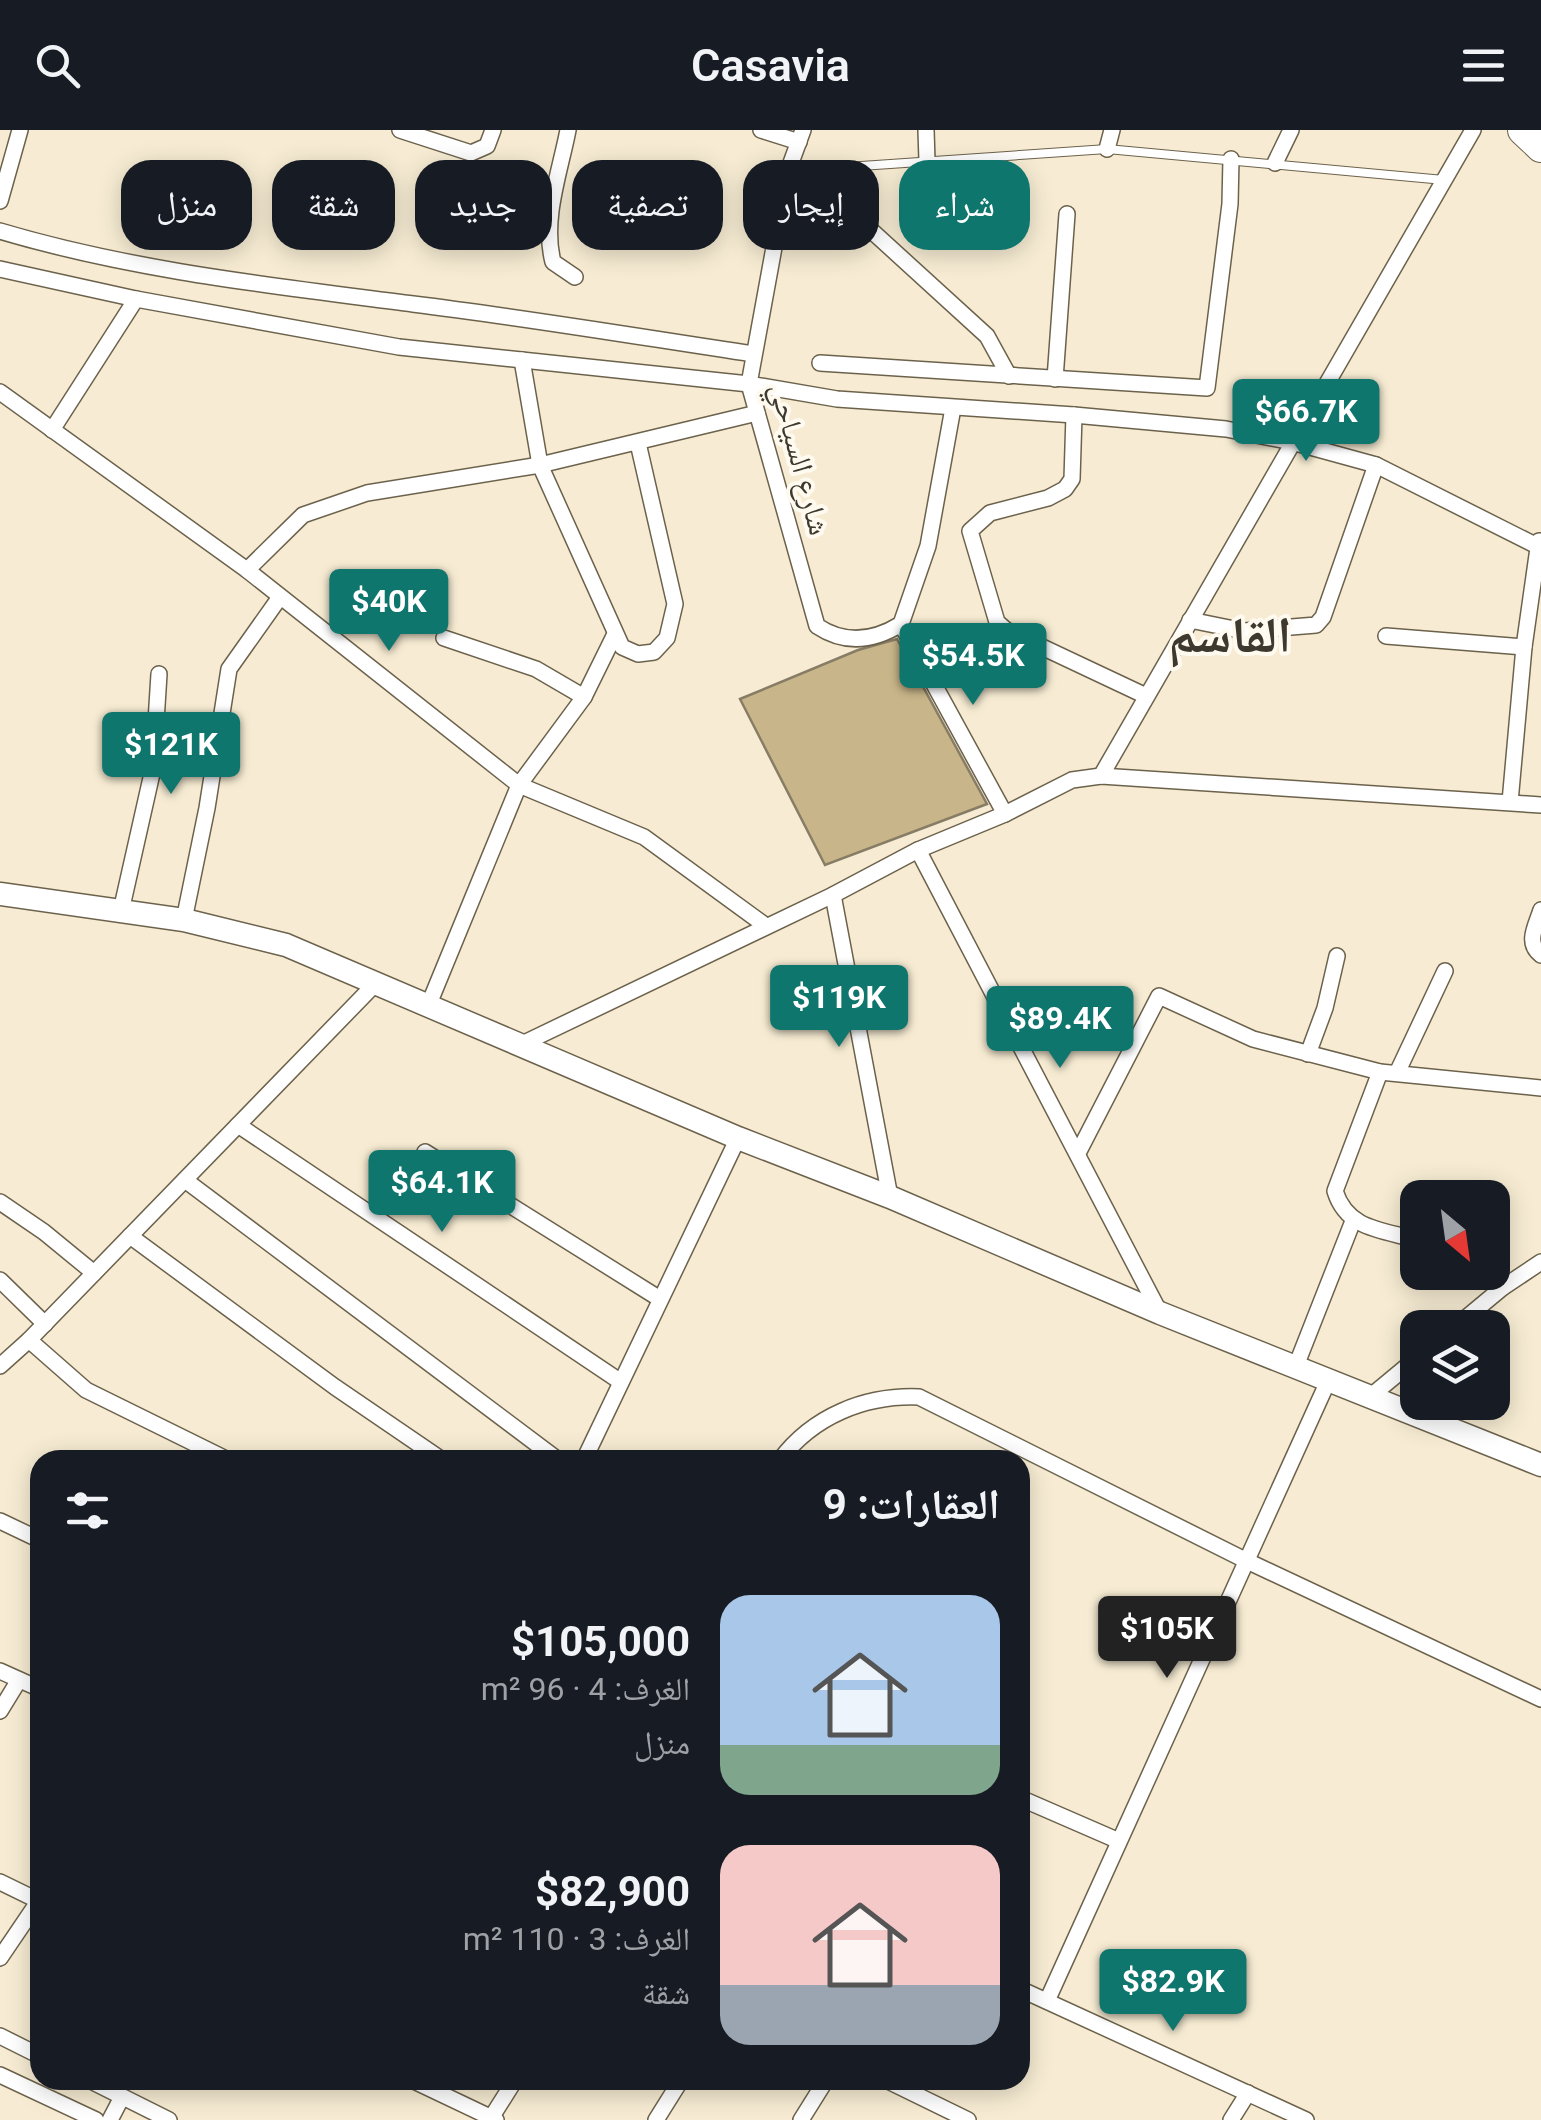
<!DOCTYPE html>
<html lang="ar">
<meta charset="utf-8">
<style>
:root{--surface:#171b24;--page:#242831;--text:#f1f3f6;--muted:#9ea1a6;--accent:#0f766e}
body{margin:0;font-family:Roboto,"Noto Naskh Arabic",sans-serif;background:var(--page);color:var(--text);direction:rtl;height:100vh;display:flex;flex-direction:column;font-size:38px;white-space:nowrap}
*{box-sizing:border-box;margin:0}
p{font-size:32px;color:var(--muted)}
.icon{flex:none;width:55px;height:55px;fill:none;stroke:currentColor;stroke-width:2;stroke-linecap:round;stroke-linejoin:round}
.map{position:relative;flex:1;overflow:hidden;direction:ltr}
.sheet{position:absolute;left:30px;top:1320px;width:1000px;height:640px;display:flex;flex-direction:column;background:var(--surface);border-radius:30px;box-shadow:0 5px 25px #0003;direction:rtl}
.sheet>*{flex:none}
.top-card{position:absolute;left:30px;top:30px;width:1000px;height:90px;direction:rtl;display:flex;gap:20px}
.needle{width:65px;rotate:151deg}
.buttons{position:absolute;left:1400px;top:1050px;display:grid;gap:20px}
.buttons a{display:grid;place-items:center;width:110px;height:110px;border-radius:20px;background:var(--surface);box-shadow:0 5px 25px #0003;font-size:50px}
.price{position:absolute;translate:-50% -85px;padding:0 22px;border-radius:10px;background:var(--accent);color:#fff;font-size:32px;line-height:65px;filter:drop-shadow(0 2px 5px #0008)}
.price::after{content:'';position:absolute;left:50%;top:60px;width:30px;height:22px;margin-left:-15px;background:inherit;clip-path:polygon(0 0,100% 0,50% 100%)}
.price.active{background:#222;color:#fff}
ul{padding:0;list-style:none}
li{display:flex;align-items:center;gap:30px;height:250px;padding:0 30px}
li span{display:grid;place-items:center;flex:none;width:280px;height:200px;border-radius:30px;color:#555}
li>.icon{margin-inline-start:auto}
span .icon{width:120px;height:120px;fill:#fffc;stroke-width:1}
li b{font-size:42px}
h2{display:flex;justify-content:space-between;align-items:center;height:120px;padding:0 30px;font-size:42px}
.chip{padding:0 35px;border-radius:30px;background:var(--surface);box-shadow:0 5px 25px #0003;font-size:35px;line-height:90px}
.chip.active{background:var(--accent);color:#fff}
header{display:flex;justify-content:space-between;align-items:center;height:130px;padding:0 30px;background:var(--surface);font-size:45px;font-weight:600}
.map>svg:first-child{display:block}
</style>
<header><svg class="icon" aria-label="menu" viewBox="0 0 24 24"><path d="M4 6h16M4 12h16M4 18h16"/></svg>Casavia<svg class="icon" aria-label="search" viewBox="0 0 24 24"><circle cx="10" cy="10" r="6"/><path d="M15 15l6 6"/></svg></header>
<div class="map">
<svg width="1541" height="1990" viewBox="0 0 1541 1990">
<rect width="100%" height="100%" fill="#f7ecd3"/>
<polygon fill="#c8b589" stroke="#877d66" stroke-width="2.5" points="897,509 987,674 825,735 740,569 858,520"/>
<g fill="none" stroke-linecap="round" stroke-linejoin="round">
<defs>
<polyline id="lane" points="788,41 1107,19 1444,50"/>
<g id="street">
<polyline points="400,0 471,23 487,16 493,0"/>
<path d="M568 0C560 42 542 89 553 132L575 147"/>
<polyline points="761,0 799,12"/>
<path d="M803 0 788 41 749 254 817 496C844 514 872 512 901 494L928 416 953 278"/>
<polyline points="926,0 927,31"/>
<polyline points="1107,19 1112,0"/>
<polyline points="1275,33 1291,0"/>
<polyline points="805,40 987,206 1009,246"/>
<polyline points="0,71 20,0"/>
<path d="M0 101C134 141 275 156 413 174 527 188 640 207 753 224"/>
<polyline points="0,139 136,169 399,217 749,254 837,269 1074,285 1226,299 1292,312 1376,335 1541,418"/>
<polyline points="522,230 540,335 622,517 638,524 654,522 667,508 675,474 638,313"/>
<polyline points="820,233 1207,258 1230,74 1231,29"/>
<polyline points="1055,249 1067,84"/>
<polyline points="0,262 247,440 519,655 644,707 766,796"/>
<polyline points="1074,285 1072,349 1065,359 1048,368 990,383 970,401 997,492 1006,500 1146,566"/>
<polyline points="52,300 136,169"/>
<polyline points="247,440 303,385 367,363 540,335 757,283"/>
<polyline points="1190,490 1244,501 1316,495 1323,487 1376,335"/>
<polyline points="901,494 1005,684"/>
<polyline points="1386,506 1524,517"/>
<polyline points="444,508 536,539 584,567"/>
<polyline points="1101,646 1473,0"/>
<polyline points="1510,672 1524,517 1539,411"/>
<polyline points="918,720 1160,1183"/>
<polyline points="833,765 890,1067"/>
<path d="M1541 780C1536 796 1525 813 1541 825"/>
<polyline points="121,781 153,639 159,544"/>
<polyline points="184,790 207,678 229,539 280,467"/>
<polyline points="429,874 519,655 584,567 615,504"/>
<polyline points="522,914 833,765 918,720 1005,684 1072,650 1101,646 1541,675"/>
<polyline points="1308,924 1325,878 1337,826"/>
<path d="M1380 942 1335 1061C1347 1100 1383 1100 1418 1110"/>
<polyline points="1397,943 1445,841"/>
<polyline points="238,995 621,1252"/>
<polyline points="425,1022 660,1169"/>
<polyline points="1078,1023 1159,866 1253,909 1380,942 1541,958"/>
<polyline points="185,1050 558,1330"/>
<polyline points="0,1072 44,1102 94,1143"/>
<polyline points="130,1106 335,1257 442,1330"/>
<polyline points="1486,1142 1502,1158"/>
<polyline points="0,1150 45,1194"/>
<polyline points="1454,1198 1502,1158 1541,1132"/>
<polyline points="29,1210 86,1260 228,1330"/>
<polyline points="0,1236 29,1210 377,852"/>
<polyline points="1296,1236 1353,1091"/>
<polyline points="1371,1266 1418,1227"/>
<polyline points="584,1330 738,1008"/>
<path d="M780 1330C813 1286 865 1265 919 1267L1247 1431 1541 1569"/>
<polyline points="0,1391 40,1410"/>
<polyline points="0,1541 40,1559"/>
<polyline points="0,1581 19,1550"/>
<polyline points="1020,1668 1119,1711"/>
<polyline points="0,1752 39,1771"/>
<polyline points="0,1828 40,1769"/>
<polyline points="1020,1859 1306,1990"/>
<polyline points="1047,1871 1329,1249"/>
<polyline points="0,1906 40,1926"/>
<polyline points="0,1945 96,1990"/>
<polyline points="89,1950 169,1990"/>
<polyline points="412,1950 496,1990"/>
<polyline points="886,1950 968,1990"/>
<polyline points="491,1988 515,1950"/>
<polyline points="110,1990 122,1967"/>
<polyline points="656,1990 681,1950"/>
<polyline points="801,1990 826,1950"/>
<polyline points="1231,1990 1248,1963"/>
</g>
<polyline id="secondary" points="0,764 184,790 286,815 738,1008 890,1067 1160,1183 1541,1335"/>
<polyline id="highway" points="1523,0 1541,17"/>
</defs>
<use href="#lane" stroke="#6c624c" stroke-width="10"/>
<use href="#street" stroke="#6c624c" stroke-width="18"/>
<use href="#secondary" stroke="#6c624c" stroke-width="25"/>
<use href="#highway" stroke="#6c624c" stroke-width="32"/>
<use href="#lane" stroke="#fff" stroke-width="8"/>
<use href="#street" stroke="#fff" stroke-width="15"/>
<use href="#secondary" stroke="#fff" stroke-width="22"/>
<use href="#highway" stroke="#fff" stroke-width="30"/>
</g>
<g text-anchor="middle" stroke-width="8" stroke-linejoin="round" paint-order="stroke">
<g font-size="30" fill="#3d392f" stroke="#fffaf0">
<text transform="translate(800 329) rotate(75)" y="10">شارع السياحي</text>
</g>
<g font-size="50" font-weight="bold" fill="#3d392f" stroke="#fffaf0">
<text x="1230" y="522">القاسم</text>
</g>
</g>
</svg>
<div class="buttons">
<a><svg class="needle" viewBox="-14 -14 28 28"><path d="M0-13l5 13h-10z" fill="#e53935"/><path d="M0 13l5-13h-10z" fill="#9ea1a6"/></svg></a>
<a><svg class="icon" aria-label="layers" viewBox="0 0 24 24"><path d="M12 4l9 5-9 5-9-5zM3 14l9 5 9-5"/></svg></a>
</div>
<b class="price" style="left:1306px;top:334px">$66.7K</b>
<b class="price" style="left:389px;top:524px">$40K</b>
<b class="price" style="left:973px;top:578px">$54.5K</b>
<b class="price" style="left:171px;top:667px">$121K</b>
<b class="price" style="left:839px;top:920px">$119K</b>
<b class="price" style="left:1060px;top:941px">$89.4K</b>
<b class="price" style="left:442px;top:1105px">$64.1K</b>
<b class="price active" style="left:1167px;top:1551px">$105K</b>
<b class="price" style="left:1173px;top:1904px">$82.9K</b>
<div class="top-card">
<a class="chip active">شراء</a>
<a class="chip">إيجار</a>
<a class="chip">تصفية</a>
<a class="chip">جديد</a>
<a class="chip">شقة</a>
<a class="chip">منزل</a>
</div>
<section class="sheet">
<h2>العقارات: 9<svg class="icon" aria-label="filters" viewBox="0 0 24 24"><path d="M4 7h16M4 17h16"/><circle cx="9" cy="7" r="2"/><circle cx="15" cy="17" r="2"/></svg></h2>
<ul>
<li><span style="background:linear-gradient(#a9c7e8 75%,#7fa58c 0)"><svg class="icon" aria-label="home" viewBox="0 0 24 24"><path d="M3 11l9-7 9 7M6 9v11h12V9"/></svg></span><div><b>$105,000</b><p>الغرف: 4 · 96 m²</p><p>منزل</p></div></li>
<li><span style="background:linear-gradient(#f6c9c9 70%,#9aa5b1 0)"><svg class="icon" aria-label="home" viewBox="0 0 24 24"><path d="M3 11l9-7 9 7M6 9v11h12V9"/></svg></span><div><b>$82,900</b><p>الغرف: 3 · 110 m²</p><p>شقة</p></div></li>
</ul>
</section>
</div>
